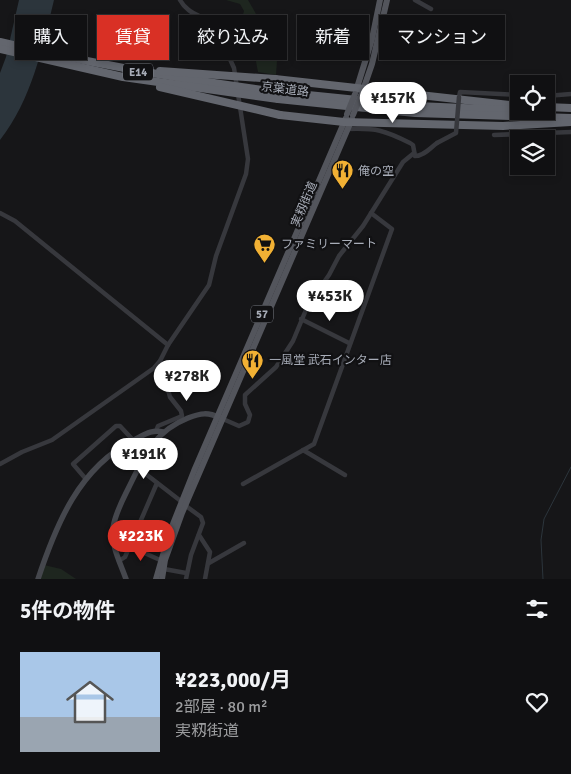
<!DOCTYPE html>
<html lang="ja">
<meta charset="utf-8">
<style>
:root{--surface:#101012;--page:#1e1e20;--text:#f1f3f6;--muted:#9c9d9f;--line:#303032;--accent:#d93025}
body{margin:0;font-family:Signika,"Noto Sans JP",sans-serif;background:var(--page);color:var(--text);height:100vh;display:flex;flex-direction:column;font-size:19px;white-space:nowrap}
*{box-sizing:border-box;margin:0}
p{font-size:16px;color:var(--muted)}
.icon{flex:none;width:28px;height:28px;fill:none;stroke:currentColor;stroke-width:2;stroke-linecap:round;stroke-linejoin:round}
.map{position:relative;height:579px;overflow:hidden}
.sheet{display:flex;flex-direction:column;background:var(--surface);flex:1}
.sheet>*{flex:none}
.top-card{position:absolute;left:15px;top:15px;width:541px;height:45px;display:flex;gap:10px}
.controls{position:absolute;left:510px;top:75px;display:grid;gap:10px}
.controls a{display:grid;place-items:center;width:45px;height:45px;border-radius:0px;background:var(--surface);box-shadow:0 2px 8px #0003,0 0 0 1px var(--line);font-size:25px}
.price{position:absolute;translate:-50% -42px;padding:0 11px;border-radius:18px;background:#fff;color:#222;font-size:16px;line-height:32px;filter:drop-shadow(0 1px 2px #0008)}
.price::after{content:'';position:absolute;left:50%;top:30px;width:15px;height:11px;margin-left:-8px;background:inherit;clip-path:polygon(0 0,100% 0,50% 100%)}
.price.selected{background:var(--accent);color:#fff}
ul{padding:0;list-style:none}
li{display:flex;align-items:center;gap:15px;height:125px;padding:0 20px}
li+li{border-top:1px solid var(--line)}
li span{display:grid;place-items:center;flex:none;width:140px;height:100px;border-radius:0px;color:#555}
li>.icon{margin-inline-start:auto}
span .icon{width:60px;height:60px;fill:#fffc;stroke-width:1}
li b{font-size:21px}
h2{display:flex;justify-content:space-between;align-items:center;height:60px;padding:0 20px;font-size:21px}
.chip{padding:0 18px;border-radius:0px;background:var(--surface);box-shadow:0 2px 8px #0003,0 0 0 1px var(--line);font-size:18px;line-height:45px}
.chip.selected{background:var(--accent);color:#fff}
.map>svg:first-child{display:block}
</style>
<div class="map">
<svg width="571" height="579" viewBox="0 0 571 579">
<rect width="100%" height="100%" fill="#161618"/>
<g fill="#1e261f">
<polygon points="226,0 248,0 263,26 274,19 280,27 278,48 284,57 284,61 277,61 276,75 258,72 254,51 257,34 248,21 242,18 244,11 240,4"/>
<polygon points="44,565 61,569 76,579 40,579"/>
</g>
<path fill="#2c353c" d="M19 0H54C42 49 32 99 0 140V73L6 57Z"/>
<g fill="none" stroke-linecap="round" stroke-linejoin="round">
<polyline stroke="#2c353c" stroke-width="1" points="543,579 541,540 544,519 571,467"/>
<g stroke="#37383d" stroke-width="4.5">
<polyline points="415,0 431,9"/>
<polyline points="546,96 571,94"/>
<polyline points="459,97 460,92 519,95"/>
<path d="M348 129C376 128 384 130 410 143L413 145 415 156C424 156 430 148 437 143"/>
<polyline points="494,135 571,132"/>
<polyline points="0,213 15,221 168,345"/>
<polyline points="301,319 349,343"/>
<polyline points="223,419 239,426 248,422 250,415 245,404 245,395 276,367 293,341 308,305 329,275 339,256 363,226 403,162 414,153"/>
<polyline points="156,431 158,426 182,416 181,411 170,397 160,361"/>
<polyline points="303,450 345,475"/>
<path d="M0 464 22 452 52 440 154 368 160 361 168 345 209 285 216 256 246 174 248 159 234 68 215 26C203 15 188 15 180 0"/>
<polyline points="138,468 182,502"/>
<polyline points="85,478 73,464 116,426 120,426 133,440"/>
<polyline points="243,484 314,444 392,229 371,213"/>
<polyline points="199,535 210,552 205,579"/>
<polyline points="129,546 160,560"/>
<polyline points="119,561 125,557 157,483"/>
<polyline points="209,563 244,543"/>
<polyline points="164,569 186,573"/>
<polyline points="186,579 191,555 203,523 201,517 186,506"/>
</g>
<g stroke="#45474d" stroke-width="5.5">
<path d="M38 579C56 525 79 467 134 440 144 435 152 429 163 432"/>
<path d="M126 579C120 562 111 546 113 528 115 514 122 501 128 489 144 457 153 432 188 418 201 413 208 412 220 418"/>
</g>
<g stroke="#53555c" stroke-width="6">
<polyline points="356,91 372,39 380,0"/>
<polyline points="362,93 372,64 387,0"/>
<polyline points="156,579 169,534 194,471 346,118"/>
<polyline points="162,579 165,560 182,513 352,119"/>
</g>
<g stroke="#63666e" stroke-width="8">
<polyline points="275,79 519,106"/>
<polyline points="278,92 417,106 511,110"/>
<polyline points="278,99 415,113 571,118"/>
<polyline points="546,107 571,108"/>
<polyline points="280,115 344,122 503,126 571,122"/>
</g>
<polyline stroke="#37383d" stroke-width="4.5" points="437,143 456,133 459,97"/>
<g stroke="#53555c" stroke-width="6">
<polyline points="347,114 355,94"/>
<polyline points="353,115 361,95"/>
</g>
<g stroke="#63666e" stroke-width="8">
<path d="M0 42C92 64 184 80 278 92"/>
<polyline points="0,49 123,77 278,99"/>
<polyline points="160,71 275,79"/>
<polyline points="160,87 280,115"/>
</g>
</g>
<defs>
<symbol id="restaurant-pin" viewBox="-11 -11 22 30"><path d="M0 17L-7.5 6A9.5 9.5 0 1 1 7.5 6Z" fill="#f2b134" stroke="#111113"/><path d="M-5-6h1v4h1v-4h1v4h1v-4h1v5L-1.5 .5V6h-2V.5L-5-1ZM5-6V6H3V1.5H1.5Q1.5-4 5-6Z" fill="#111"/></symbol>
<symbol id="supermarket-pin" viewBox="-11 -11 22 30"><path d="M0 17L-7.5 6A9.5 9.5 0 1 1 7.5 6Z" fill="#f2b134" stroke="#111113"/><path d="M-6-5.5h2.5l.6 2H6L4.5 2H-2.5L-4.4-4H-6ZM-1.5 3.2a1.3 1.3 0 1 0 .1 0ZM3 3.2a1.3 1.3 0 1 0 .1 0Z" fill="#111"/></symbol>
</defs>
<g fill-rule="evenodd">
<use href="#restaurant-pin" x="330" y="158" width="25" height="34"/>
<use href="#supermarket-pin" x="252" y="232" width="25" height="34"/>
<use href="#restaurant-pin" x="240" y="348" width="25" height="34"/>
</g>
<g text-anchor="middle" stroke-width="4.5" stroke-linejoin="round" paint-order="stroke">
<g fill="#111113" stroke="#7b7e86" stroke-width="1">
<rect x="123" y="63.5" width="30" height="17" rx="4"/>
<rect x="251" y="305.5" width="22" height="17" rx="4"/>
</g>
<g font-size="11" font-weight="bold" fill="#a8adb8">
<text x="138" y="76">E14</text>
<text x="262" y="318">57</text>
</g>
<g font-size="12" fill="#a8adb8" stroke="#111113">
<text transform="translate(285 89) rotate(7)" y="4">京葉道路</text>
<text transform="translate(304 204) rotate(-67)" y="4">実籾街道</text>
</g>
<g font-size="12" fill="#a8adb8" stroke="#111113" text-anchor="start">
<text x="358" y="175">俺の空</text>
<text x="281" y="248">ファミリーマート</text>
<text x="269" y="364">一風堂 武石インター店</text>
</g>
</g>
</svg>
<div class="controls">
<a><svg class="icon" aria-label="locate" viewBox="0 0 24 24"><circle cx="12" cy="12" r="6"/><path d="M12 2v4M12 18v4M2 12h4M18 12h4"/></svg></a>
<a><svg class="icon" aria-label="layers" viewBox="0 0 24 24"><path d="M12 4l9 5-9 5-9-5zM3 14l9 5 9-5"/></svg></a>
</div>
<b class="price" style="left:393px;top:124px">¥157K</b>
<b class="price" style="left:330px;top:322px">¥453K</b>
<b class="price" style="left:187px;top:402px">¥278K</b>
<b class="price" style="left:144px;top:480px">¥191K</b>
<b class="price selected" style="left:141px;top:562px">¥223K</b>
<div class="top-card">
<a class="chip">購入</a>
<a class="chip selected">賃貸</a>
<a class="chip">絞り込み</a>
<a class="chip">新着</a>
<a class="chip">マンション</a>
</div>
</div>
<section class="sheet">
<h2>5件の物件<svg class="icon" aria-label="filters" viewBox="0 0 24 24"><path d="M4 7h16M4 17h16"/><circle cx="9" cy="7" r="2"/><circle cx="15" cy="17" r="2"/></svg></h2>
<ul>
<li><span style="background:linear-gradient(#a9c7e8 65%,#9aa5b1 0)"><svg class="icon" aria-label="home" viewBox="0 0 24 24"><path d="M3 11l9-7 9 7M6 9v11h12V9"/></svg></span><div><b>¥223,000/月</b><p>2部屋 · 80 m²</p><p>実籾街道</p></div><svg class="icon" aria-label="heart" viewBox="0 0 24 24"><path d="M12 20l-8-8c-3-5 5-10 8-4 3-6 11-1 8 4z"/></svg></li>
</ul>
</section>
